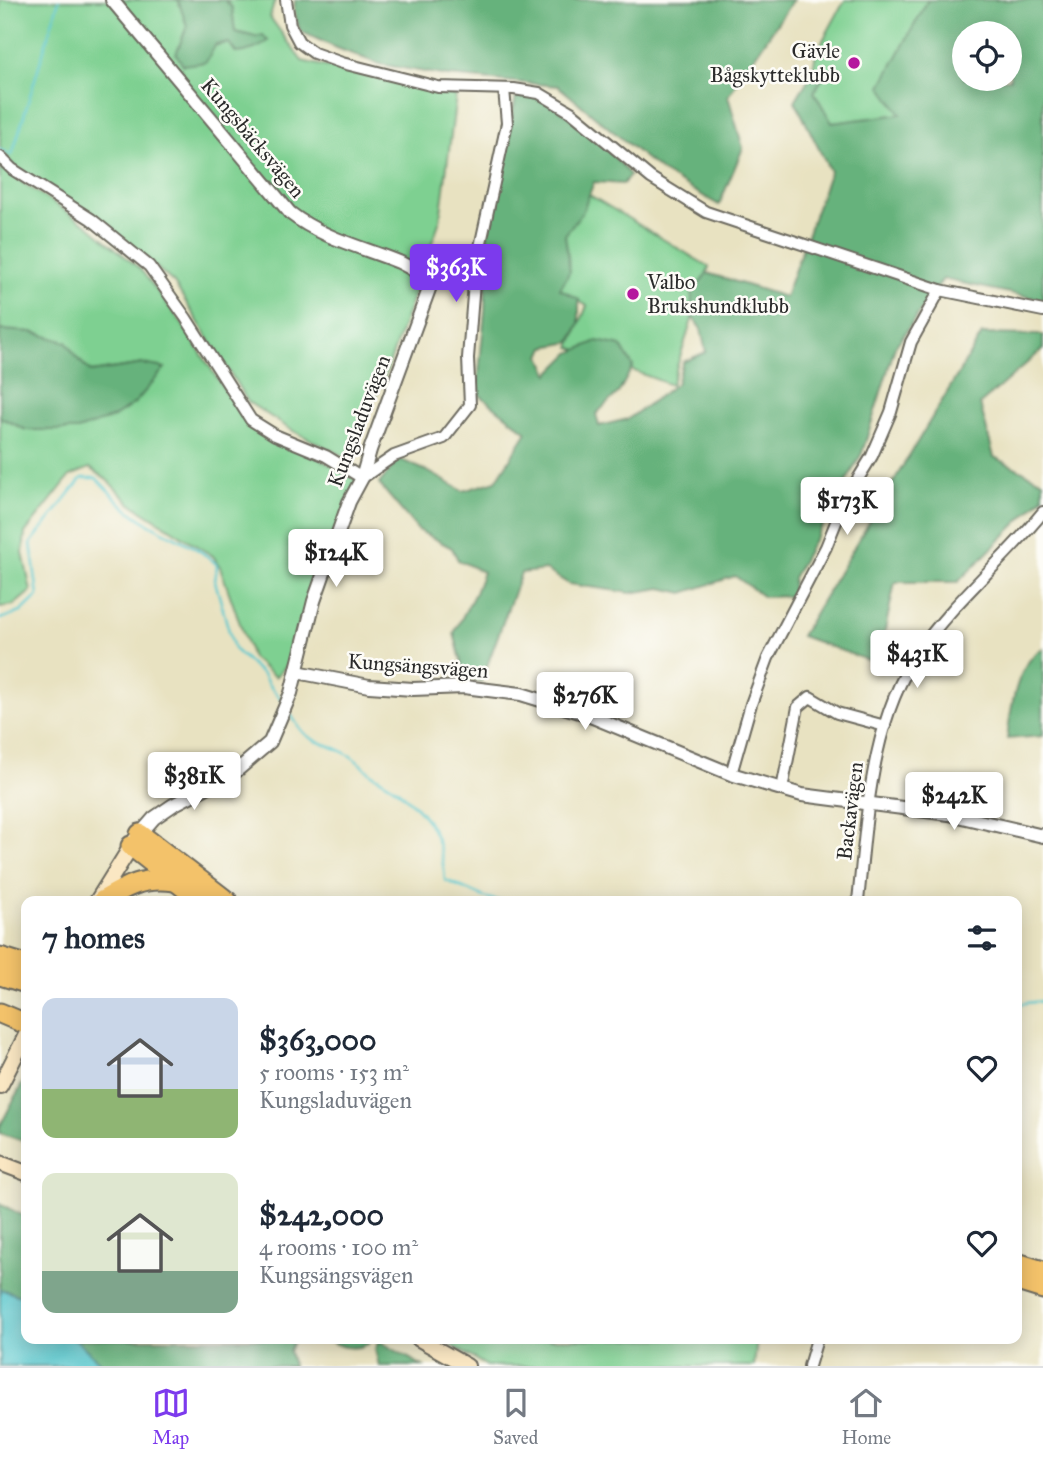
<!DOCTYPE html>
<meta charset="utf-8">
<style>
:root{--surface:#fff;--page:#f2f2f3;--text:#1f2937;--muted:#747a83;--line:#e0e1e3;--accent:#7c3aed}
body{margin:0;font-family:"IM FELL Great Primer",serif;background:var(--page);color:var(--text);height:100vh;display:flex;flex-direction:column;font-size:26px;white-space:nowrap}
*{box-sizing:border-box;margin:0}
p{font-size:23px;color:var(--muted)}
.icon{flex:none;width:38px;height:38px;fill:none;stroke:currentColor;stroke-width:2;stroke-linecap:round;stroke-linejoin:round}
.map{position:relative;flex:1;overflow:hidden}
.drawer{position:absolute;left:21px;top:896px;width:1001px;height:448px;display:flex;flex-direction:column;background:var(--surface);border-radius:14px;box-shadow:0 4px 18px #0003}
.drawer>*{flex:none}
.buttons{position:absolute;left:952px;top:21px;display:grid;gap:14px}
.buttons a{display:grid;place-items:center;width:70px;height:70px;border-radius:50%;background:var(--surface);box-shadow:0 4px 18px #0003;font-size:35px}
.price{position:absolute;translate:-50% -60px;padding:0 16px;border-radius:7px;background:#fff;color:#222;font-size:23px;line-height:46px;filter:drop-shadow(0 2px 4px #0008)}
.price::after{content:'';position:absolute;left:50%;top:42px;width:21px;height:16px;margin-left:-10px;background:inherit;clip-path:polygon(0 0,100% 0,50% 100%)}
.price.current{background:var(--accent);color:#fff}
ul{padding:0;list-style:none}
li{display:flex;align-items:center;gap:21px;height:175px;padding:0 21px}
li span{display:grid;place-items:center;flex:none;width:196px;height:140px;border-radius:14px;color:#555}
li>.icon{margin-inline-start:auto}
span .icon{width:84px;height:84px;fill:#fffc;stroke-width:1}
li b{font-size:30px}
h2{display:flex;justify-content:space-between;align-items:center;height:84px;padding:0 21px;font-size:30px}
.dock{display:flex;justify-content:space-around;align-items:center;height:98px;border-top:2px solid var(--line);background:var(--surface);font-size:19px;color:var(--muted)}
.dock a{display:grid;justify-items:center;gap:4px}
.dock .current{color:var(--accent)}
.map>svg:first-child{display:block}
</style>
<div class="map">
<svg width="1043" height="1366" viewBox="0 0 1043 1366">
<rect width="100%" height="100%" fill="#fdfcf7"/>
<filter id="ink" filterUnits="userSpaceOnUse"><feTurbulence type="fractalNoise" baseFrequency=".0143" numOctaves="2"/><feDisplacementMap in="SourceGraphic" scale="14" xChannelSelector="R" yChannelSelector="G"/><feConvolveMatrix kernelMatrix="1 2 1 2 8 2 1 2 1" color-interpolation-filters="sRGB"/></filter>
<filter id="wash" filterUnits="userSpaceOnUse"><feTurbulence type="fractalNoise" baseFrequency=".00686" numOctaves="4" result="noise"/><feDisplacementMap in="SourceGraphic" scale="28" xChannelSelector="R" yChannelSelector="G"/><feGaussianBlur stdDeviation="1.57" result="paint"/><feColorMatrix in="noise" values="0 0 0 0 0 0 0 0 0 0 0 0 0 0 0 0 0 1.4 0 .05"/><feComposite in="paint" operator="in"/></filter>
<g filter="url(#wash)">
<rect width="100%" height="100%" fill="#e8e2c1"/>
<g fill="#7ed091" stroke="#547e5e" stroke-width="2">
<polygon points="0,0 178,0 187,26 176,54 256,37 235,32 232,8 225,0 275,0 270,17 302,61 456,96 440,220 385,376 347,458 293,431 248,402 174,283 150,262 13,165 0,148"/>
<polygon points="845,0 928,0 882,86 902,114 832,123 814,92 822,79 812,73 816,53"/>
<polygon points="0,168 89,226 140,269 181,322 242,417 272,439 320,459 358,481 298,655 275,677 252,658 220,567 213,556 130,503 106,479 90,468 70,476 25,533 23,553 31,591 14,605 0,607 0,417 26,430 143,364 91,372 77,358 66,342 32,332 0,330"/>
<polygon points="583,191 709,267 671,385 570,347 587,306 545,281"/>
<polygon points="440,1339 757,1339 754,1366 487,1366"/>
</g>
<g fill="#66b27b" stroke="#486e53" stroke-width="2" fill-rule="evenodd">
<path d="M178 0H225L232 8 235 32 256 37 263 35 268 41C259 49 248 52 236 53L229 43 216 44 206 62 183 65 176 54 187 26Z"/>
<polygon points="295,0 793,0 728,96 743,148 719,205 662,172 558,86 448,76 379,64 334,47 300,31 294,11"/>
<path d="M928 0H1043V300L943 279 895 347 862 453 793 578 792 596 764 597 735 576 683 593 661 588 631 593 569 584 546 570 521 573 481 682 465 676 454 633 475 593 483 572 458 560 452 548 418 530 379 484 399 459 427 471 463 491 496 481 527 432 477 393 485 311 487 236 516 97C523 97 532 96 538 98 565 107 612 152 630 175L623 184 594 182 582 213 565 235 570 271 560 289 579 299V324L571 342 545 347 541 356 549 374 570 353 597 341 621 346 633 366 619 392 596 414 599 426 628 419 676 384 683 362 706 352 701 329 691 315 692 294 707 273 785 297 830 171 795 101 812 73 822 79 814 92 832 123 901 114 881 86ZM964 33H1010V79H964Z"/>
<polygon points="0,330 32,332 66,342 77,358 91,372 143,364 165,368 135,403 114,417 78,430 26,430 0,417"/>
<polygon points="982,334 1043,335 1043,349 980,404 994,457 1043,481 1043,497 958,582 895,582 878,664 801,636"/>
<path d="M1043 648V736L1007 739C1011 709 1015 665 1043 648Z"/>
<polygon points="26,1077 26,1142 0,1133 0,1126"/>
<polygon points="0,1204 26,1217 26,1298 0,1289"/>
<polygon points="75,1339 294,1339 289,1351 293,1366 104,1366"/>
<path d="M326 1339H370L368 1344C353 1351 341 1347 326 1339Z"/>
<polygon points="379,1341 423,1366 379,1366 375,1349"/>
</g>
<polygon fill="#5bc8ce" stroke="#437a7c" stroke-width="2" points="0,1289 26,1298 26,1339 75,1339 104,1366 0,1366"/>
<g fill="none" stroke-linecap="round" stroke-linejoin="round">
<g stroke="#5bc8ce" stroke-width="2.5">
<polyline points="0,150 12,155 59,0"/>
<path d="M0 619 21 612 38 596 31 543 82 478H96C112 494 126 511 146 522 169 536 198 545 217 565L215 581 234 649 264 676 268 684 282 700"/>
<path d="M289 711C310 749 315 736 347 754 357 759 363 768 372 774 380 779 388 783 395 788 430 816 441 836 445 880L484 897 495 900 522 901"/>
<polyline points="1017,1004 1043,1001"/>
</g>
</g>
</g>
<g filter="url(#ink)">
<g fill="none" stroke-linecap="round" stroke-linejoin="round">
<defs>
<g id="minor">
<polyline points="286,0 290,25 299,42 314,53 342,63 438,87 514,89 539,93 571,112 651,178 706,212 940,290 1043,311"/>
<polyline points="0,157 12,169 91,219 149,266 186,318 251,420 275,435 326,456 362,478 394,456 444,438 470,405 468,358 475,270 507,123 504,89"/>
<polyline points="731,774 751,704 768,658 826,547 845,500 872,456 891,412 911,342 940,290"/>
<polyline points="782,789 798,707 810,697 837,713 885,726"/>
<path d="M858 901C867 818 870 722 919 651 955 600 1004 560 1043 512"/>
<polyline points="809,1366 817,1339"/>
</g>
<g id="tertiary">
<path d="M112 0 290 213C322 238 362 247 399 262 410 267 421 275 432 281L370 450 362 478 349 502 314 601 291 693 270 742 234 773 173 805 154 818 140 834"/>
<polyline points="297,672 369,686 413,689 464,687 521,694 583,713 731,774 802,795 949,814 1043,836"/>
</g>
<g id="secondary">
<polyline points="97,901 135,840"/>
<polyline points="0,1086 26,1035"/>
<polyline points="0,1163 26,1173"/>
<polyline points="419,1339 467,1366"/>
</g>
<g id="motorway">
<polyline points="140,834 227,901"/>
<polyline points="131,846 191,893 198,901"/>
<path d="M102 901C129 885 143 877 175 881"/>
<polyline points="0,957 26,965"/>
<polyline points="0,975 26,983"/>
<polyline points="0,1013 26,1024"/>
<polyline points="1017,1263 1043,1271"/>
<polyline points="1017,1281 1043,1289"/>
</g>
</defs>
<use href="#minor" stroke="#6d6b60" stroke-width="14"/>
<use href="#tertiary" stroke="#6d6b60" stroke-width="16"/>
<use href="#secondary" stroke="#6d6b60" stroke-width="18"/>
<use href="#motorway" stroke="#6d6b60" stroke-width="23"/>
<use href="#minor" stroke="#fff" stroke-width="10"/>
<use href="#tertiary" stroke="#fff" stroke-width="12"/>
<use href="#secondary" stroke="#fae7c3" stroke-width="14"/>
<use href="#motorway" stroke="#f3c26a" stroke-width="19"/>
</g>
</g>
<g fill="#b5179e" stroke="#fdfcf7" stroke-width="2.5">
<circle cx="854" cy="63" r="7"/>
<circle cx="633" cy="294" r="7"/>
</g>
<g text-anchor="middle" stroke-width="5" stroke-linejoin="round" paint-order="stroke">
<g font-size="21" fill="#2b2b2b" stroke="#fdfcf7" text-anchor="end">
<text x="840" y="58">Gävle<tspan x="840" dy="24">Bågskytteklubb</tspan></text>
<text x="647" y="289" text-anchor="start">Valbo<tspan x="647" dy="24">Brukshundklubb</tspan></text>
</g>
<g font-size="21" fill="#2b2b2b" stroke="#fdfcf7">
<text transform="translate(253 138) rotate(50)" y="7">Kungsbäcksvägen</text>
<text transform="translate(359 421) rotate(-69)" y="7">Kungsladuvägen</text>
<text transform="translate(418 666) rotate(4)" y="7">Kungsängsvägen</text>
<text transform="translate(850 811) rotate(-83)" y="7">Backavägen</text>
</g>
</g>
</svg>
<div class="buttons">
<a><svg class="icon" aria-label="locate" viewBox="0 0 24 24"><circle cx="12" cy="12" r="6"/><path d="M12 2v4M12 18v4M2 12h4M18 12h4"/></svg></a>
</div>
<b class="price current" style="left:456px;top:304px">$363K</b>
<b class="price" style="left:847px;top:537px">$173K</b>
<b class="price" style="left:336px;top:589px">$124K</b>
<b class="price" style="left:917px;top:690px">$431K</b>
<b class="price" style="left:585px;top:732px">$276K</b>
<b class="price" style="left:194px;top:812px">$381K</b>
<b class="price" style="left:954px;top:832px">$242K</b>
<section class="drawer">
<h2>7 homes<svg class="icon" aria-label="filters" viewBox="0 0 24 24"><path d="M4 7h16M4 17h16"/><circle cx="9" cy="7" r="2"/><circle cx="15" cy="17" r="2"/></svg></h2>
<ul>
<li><span style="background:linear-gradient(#c9d6e8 65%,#8fb573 0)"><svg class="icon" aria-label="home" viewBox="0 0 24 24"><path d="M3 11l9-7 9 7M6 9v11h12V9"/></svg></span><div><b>$363,000</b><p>5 rooms · 153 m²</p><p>Kungsladuvägen</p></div><svg class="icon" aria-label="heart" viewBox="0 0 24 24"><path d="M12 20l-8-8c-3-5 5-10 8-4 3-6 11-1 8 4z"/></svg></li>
<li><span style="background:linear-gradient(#dfe7d0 70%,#7fa58c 0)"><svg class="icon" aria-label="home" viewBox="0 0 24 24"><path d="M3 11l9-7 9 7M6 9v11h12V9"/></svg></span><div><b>$242,000</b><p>4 rooms · 100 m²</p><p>Kungsängsvägen</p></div><svg class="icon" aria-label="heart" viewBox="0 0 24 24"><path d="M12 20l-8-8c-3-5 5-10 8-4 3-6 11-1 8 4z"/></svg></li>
</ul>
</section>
</div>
<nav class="dock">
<a class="current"><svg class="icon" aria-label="map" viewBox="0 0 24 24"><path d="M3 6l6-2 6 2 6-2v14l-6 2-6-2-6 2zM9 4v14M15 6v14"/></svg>Map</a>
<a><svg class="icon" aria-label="saved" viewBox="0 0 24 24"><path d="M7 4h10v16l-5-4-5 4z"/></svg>Saved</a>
<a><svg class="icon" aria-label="home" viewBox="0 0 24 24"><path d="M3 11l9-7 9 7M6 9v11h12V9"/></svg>Home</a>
</nav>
